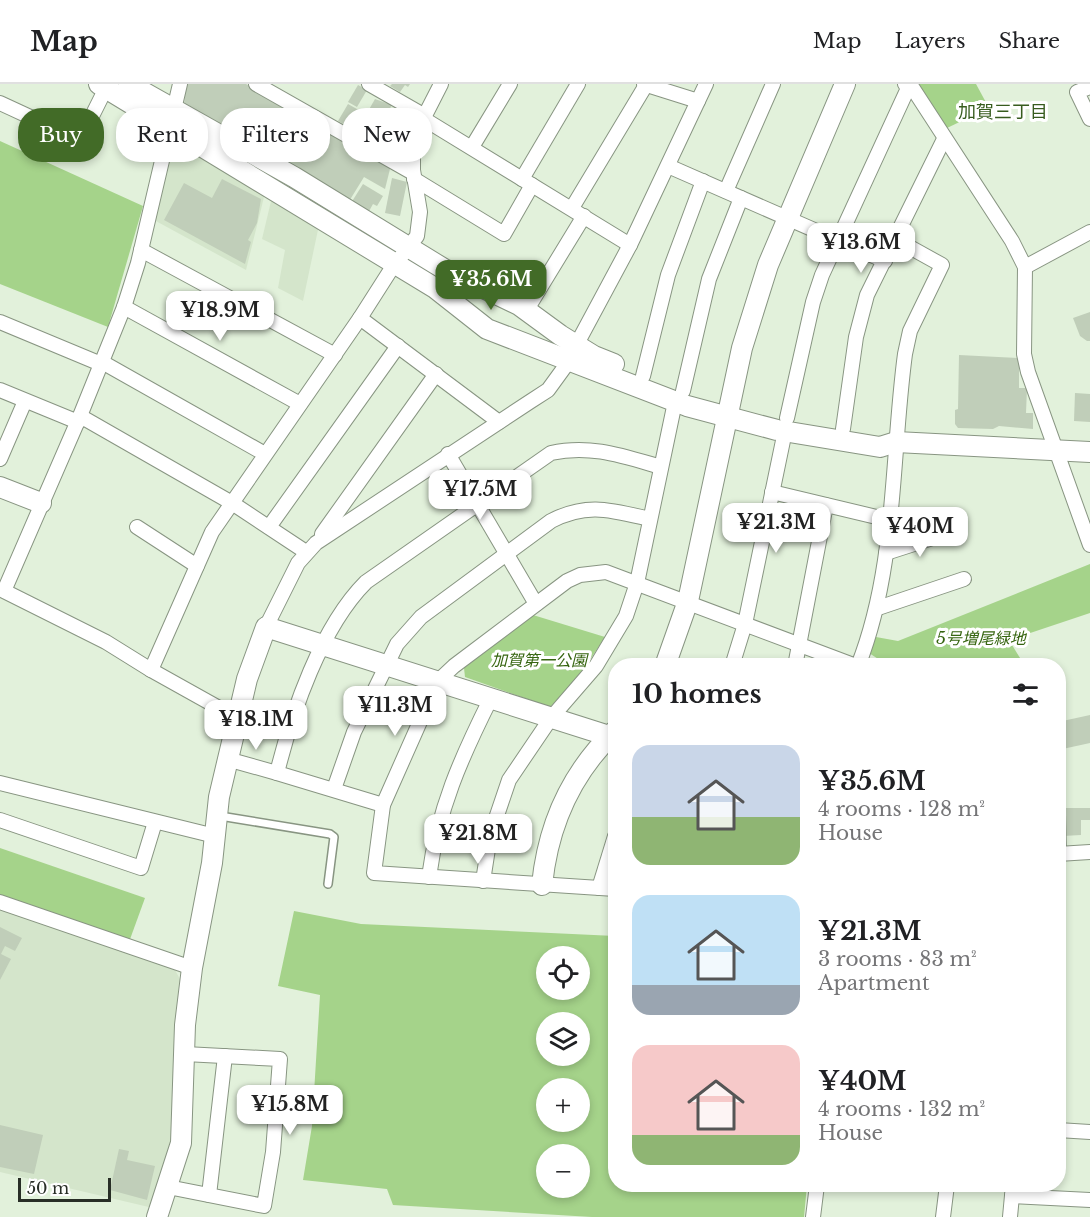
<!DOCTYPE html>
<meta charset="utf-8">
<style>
:root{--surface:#fff;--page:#f2f2f2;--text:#202124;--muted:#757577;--line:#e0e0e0;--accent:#426b27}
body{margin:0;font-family:"Libre Baskerville","Noto Sans JP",serif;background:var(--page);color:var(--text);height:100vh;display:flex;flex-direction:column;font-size:22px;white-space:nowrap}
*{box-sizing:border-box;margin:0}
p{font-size:20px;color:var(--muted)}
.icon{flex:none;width:33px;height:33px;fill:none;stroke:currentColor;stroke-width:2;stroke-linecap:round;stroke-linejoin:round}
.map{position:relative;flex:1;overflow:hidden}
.drawer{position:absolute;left:608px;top:574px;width:458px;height:534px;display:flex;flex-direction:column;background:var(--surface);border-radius:24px;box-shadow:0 3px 9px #0003}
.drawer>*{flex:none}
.hud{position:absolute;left:18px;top:24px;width:500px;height:54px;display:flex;gap:12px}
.tools{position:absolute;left:536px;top:862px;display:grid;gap:12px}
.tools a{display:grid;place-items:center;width:54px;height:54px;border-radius:50%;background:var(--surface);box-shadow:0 3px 9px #0003;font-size:30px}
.scale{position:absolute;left:18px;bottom:15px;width:93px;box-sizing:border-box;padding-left:6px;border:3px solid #282e26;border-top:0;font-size:16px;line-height:21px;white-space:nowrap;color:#282e26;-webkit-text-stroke:4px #fff;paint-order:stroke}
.price{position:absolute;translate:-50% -51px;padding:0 14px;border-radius:12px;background:#fff;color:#222;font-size:20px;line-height:39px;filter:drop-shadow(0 2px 3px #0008)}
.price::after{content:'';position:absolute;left:50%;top:36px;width:18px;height:14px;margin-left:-9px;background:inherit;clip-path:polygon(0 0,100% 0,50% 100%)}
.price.selected{background:var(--accent);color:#fff}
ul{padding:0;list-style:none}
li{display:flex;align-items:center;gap:18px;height:150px;padding:0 24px}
li span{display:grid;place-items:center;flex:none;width:168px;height:120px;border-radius:18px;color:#555}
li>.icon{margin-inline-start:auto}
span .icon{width:72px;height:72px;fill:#fffc;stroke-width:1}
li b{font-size:26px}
h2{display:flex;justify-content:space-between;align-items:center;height:72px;padding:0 24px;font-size:26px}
.chip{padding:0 21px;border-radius:24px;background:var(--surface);box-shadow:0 3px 9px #0003;font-size:21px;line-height:54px}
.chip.selected{background:var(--accent);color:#fff}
header{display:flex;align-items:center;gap:36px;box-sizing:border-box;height:84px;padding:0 30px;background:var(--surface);border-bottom:2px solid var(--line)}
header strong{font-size:28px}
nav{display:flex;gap:33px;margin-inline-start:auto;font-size:21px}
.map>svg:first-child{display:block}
</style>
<header>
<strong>Map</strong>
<nav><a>Map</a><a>Layers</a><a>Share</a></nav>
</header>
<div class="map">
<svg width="1090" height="1133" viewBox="0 0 1090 1133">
<rect width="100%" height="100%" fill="#e2f1db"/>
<g fill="#d4e5cb">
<polygon points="177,57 265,109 246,186 154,136 171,60"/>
<polygon points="272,113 319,141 303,217 278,204 285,166 262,155"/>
<polygon points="0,822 173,882 183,901 173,1064 153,1124 0,1088"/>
</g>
<g fill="#a5d38a" fill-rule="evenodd">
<polygon points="919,0 976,0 989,24 947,44"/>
<polygon points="0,57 143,122 108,243 0,200"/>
<polygon points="1090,480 1090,529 1009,556 1025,582 889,582 869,569 876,553 898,557"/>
<polygon points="533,531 605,553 578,594 550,623 465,593 464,584"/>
<polygon points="0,764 145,814 129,858 0,812"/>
<path d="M294 827 361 840 615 852V1101H807L804 1133H592L393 1121 387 1105 303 1096 312 1042 320 911 278 902ZM546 873H579V906H546ZM546 939H579V972H546ZM546 1005H579V1038H546ZM546 1071H579V1104H546Z"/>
</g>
<g fill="#c0ceb9">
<polygon points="186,0 246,0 391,81 385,105 364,93 348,119 184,21"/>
<polygon points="392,0 410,0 408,3 405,1 400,8 390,2"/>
<polygon points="358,1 367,6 357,23 348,18"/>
<polygon points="375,15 392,21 382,38 367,29"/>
<polygon points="348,20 364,29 356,43 349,39 347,42 338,37"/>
<polygon points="391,45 401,51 393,69 381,62"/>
<polygon points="392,94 407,98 400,132 385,129"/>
<polygon points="222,95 261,115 257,139 248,156 251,158 245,180 164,136 184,99 212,114"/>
<polygon points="363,100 383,112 377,122 373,120 368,129 351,119"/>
<polygon points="1090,228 1090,257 1087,257 1080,252 1073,234"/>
<polygon points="959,271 1019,274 1019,304 1027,304 1026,329 1033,329 1033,345 999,342 993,345 958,344 955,340 955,326 958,325"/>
<polygon points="1075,309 1090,310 1090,338 1074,337"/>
<polygon points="1090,631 1090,659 1058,666 1058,638"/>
<polygon points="1063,724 1090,724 1090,736 1081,736 1081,751 1063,752"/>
<polygon points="0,843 22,854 15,867 5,862 1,870 11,875 0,896"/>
<polygon points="0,1041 43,1051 34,1090 0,1083"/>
<polygon points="119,1065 129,1067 127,1076 155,1082 147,1116 110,1106"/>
</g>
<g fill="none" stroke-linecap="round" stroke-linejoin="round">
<defs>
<polyline id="lane" points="220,732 330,750 334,753 328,800"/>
<g id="street">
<polyline points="180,0 138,179 124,223 80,332 4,507 106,558 151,586 237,634"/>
<polyline points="256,0 413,89"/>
<polyline points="369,0 425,32"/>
<polyline points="644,0 698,17"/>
<polyline points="910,0 1012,157 1025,183 1024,270 1028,288 1090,461"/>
<polyline points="1090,3 1077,8 1090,35"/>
<polyline points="0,19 80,56 106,4"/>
<polyline points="424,35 630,161"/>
<polyline points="472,63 510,0"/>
<polyline points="668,82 885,177"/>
<polyline points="414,95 504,150 532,101"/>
<polyline points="522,95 578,0"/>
<polyline points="726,107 773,0"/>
<polyline points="572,124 646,1"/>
<polyline points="141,166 335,271"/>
<polyline points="1025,183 1090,148"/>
<polyline points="124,223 300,320"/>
<polyline points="526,227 584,132"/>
<polyline points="360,234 499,338"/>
<polyline points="0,238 101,280"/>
<polyline points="102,278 265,370"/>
<polyline points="643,292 668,191 703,97"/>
<polyline points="0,306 78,338"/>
<polyline points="683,307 709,195 741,114"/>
<polyline points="80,332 232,419 306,468"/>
<polyline points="787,334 813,218 822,191 909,2 905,0"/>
<polyline points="843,345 856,253 867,211 944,55"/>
<polyline points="448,370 536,520"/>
<polyline points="0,375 25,317"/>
<polyline points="772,408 889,436"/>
<polyline points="137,443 197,482"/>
<polyline points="269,443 398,262"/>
<polyline points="322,450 436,290"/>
<polyline points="886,469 945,450"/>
<polyline points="878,524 964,495"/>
<polyline points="266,543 298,479 316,459 531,317 548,306 564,284 630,161 706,0"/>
<polyline points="732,582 745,540 785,347"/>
<polyline points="795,582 826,421"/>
<path d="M858 582C897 483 891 374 905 270L910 247 942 181 895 155"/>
<polyline points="151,586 212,448 360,234 390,187 417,152 420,128 413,86 413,63 416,49 441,0"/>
<polyline points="227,675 277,689"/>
<polyline points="0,699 215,752"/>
<path d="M334 705 354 648 397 560 421 533 551 437C587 418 611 426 650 435"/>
<path d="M383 721 277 689C292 628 321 543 366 498L551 369C590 360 623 372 661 383"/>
<polyline points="1058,731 1059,770"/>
<polyline points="0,736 141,784 155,738"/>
<polyline points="1058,770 1090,768"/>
<path d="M429 793C438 725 461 674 491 614"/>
<polyline points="483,797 490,752 509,696 551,634 596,582 626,532 637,499 675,318"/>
<polyline points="599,804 615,752"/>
<polyline points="615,805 374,789 383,721 438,597 454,582 567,497 580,491 606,488 856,582"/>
<polyline points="0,818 192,884"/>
<polyline points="1058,1046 1090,1048"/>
<polyline points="168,1103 264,1122 273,1068 280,975 185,970"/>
<polyline points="209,1111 225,972"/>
<polyline points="1012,1112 1090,1116"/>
<polyline points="813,1133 817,1101"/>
<polyline points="943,1133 947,1101"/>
<polyline points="1010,1133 1013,1101"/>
</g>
<g id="secondary">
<polyline points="99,0 435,204 487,245 687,322 777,346 880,363 896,358 1090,368"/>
<polyline points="129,0 294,93 444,185 519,221 560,251 594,272 614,280"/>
<polyline points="0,403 41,419"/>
<polyline points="665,582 688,517 742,264 768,181 845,0"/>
<path d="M542 801C548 741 571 689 615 647"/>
<polyline points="157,1133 181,1059 185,941 192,884 212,779 219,713 247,595 266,543 609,652"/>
</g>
</defs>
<use href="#lane" stroke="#889582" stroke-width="10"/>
<use href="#street" stroke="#889582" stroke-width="16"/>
<use href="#secondary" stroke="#889582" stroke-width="22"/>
<use href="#lane" stroke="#fff" stroke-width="7"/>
<use href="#street" stroke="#fff" stroke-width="14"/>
<use href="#secondary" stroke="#fff" stroke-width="20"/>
</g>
<g text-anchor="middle" stroke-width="6" stroke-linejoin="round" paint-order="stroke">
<g font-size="16" font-style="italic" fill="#366510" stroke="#fff">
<text x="981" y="560">5号増尾緑地</text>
<text x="539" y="582">加賀第一公園</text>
</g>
<g font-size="18" fill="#375c1e" stroke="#fff">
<text x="1003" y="34">加賀三丁目</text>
</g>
</g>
</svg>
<div class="tools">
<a><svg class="icon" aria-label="locate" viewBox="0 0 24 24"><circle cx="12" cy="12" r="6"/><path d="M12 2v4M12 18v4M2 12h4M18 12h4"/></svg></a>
<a><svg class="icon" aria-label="layers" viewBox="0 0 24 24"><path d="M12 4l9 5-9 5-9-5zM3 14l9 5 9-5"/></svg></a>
<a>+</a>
<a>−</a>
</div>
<div class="scale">50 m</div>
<b class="price" style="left:861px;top:190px">¥13.6M</b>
<b class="price selected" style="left:491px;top:227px">¥35.6M</b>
<b class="price" style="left:220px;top:258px">¥18.9M</b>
<b class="price" style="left:480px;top:437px">¥17.5M</b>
<b class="price" style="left:776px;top:470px">¥21.3M</b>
<b class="price" style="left:920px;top:474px">¥40M</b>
<b class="price" style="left:395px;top:653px">¥11.3M</b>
<b class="price" style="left:256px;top:667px">¥18.1M</b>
<b class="price" style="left:478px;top:781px">¥21.8M</b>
<b class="price" style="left:290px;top:1052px">¥15.8M</b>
<div class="hud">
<a class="chip selected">Buy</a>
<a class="chip">Rent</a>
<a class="chip">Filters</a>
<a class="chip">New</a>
</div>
<section class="drawer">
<h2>10 homes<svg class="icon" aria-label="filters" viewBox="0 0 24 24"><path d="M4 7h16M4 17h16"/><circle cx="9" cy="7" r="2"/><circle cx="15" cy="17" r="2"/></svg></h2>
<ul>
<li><span style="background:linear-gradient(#c9d6e8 60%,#8fb573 0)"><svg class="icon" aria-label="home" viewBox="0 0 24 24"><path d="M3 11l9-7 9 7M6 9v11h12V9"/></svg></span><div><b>¥35.6M</b><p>4 rooms · 128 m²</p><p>House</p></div></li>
<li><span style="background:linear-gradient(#bfe0f5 75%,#9aa5b1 0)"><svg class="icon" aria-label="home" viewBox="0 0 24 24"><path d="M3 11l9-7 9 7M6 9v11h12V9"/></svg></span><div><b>¥21.3M</b><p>3 rooms · 83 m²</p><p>Apartment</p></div></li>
<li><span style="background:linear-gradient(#f6c9c9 75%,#8fb573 0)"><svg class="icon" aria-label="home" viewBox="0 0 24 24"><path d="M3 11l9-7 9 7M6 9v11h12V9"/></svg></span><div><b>¥40M</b><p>4 rooms · 132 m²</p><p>House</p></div></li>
</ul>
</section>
</div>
